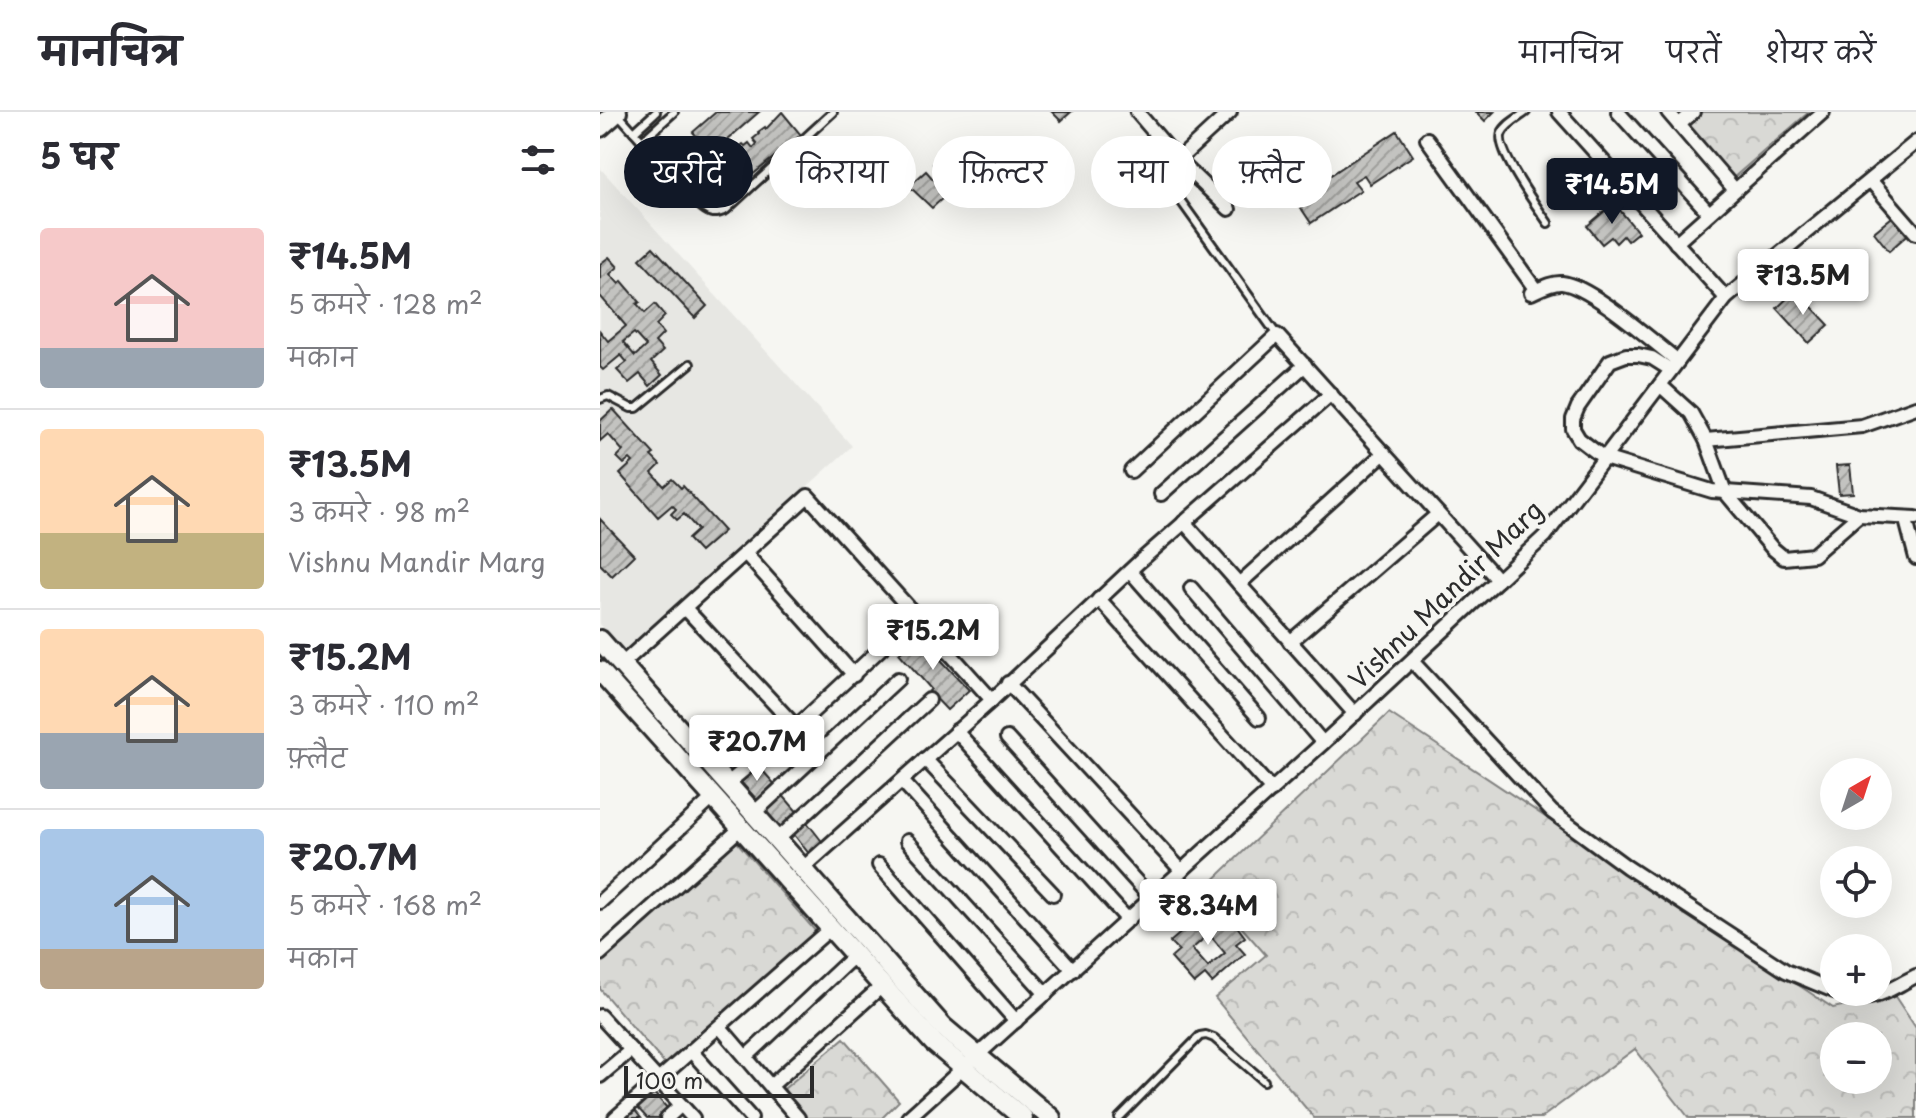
<!DOCTYPE html>
<html lang="hi">
<meta charset="utf-8">
<style>
:root{--surface:#fff;--page:#f7f7f7;--text:#2b2b33;--muted:#7c7c81;--line:#e1e1e2;--accent:#111827}
body{margin:0;font-family:"Playpen Sans","Playpen Sans Deva",sans-serif;background:var(--page);color:var(--text);height:100vh;display:flex;flex-direction:column;font-size:30px;white-space:nowrap}
*{box-sizing:border-box;margin:0}
p{font-size:26px;color:var(--muted)}
.icon{flex:none;width:44px;height:44px;fill:none;stroke:currentColor;stroke-width:2;stroke-linecap:round;stroke-linejoin:round}
.map{position:relative;flex:1;overflow:hidden}
.panel{display:flex;flex-direction:column;background:var(--surface);width:600px}
.panel>*{flex:none}
.hud{position:absolute;left:24px;top:24px;width:760px;height:72px;display:flex;gap:16px}
.needle{width:52px;rotate:39deg}
.buttons{position:absolute;left:1220px;top:646px;display:grid;gap:16px}
.buttons a{display:grid;place-items:center;width:72px;height:72px;border-radius:50%;background:var(--surface);box-shadow:0 8px 32px #0002;font-size:40px}
.scale{position:absolute;left:24px;bottom:20px;width:190px;box-sizing:border-box;padding-left:8px;border:4px solid #2b2b2b;border-top:0;font-size:22px;line-height:28px;white-space:nowrap;color:#2b2b2b;-webkit-text-stroke:6px #f6f6f2;paint-order:stroke}
.price{position:absolute;translate:-50% -68px;padding:0 18px;border-radius:8px;background:#fff;color:#222;font-size:26px;line-height:52px;filter:drop-shadow(0 2px 4px #0008)}
.price::after{content:'';position:absolute;left:50%;top:48px;width:24px;height:18px;margin-left:-12px;background:inherit;clip-path:polygon(0 0,100% 0,50% 100%)}
.price.active{background:var(--accent);color:#fff}
ul{padding:0;list-style:none}
li{display:flex;align-items:center;gap:24px;height:200px;padding:0 40px}
li+li{border-top:2px solid var(--line)}
li span{display:grid;place-items:center;flex:none;width:224px;height:160px;border-radius:8px;color:#555}
li>.icon{margin-inline-start:auto}
span .icon{width:96px;height:96px;fill:#fffc;stroke-width:1}
li b{font-size:34px}
h2{display:flex;justify-content:space-between;align-items:center;height:96px;padding:0 40px;font-size:34px}
.pill{padding:0 28px;border-radius:36px;background:var(--surface);box-shadow:0 8px 32px #0002;font-size:28px;line-height:72px}
.pill.active{background:var(--accent);color:#fff}
header{display:flex;align-items:center;gap:48px;box-sizing:border-box;height:112px;padding:0 40px;background:var(--surface);border-bottom:2px solid var(--line)}
header strong{font-size:38px}
nav{display:flex;gap:44px;margin-inline-start:auto;font-size:28px}
main{display:flex;flex:1;min-height:0}
.map>svg:first-child{display:block}
</style>
<header>
<strong>मानचित्र</strong>
<nav><a>मानचित्र</a><a>परतें</a><a>शेयर करें</a></nav>
</header>
<main>
<section class="panel">
<h2>5 घर<svg class="icon" aria-label="filters" viewBox="0 0 24 24"><path d="M4 7h16M4 17h16"/><circle cx="9" cy="7" r="2"/><circle cx="15" cy="17" r="2"/></svg></h2>
<ul>
<li><span style="background:linear-gradient(#f6c9c9 75%,#9aa5b1 0)"><svg class="icon" aria-label="home" viewBox="0 0 24 24"><path d="M3 11l9-7 9 7M6 9v11h12V9"/></svg></span><div><b>₹14.5M</b><p>5 कमरे · 128 m²</p><p>मकान</p></div></li>
<li><span style="background:linear-gradient(#ffd9b3 65%,#c2b280 0)"><svg class="icon" aria-label="home" viewBox="0 0 24 24"><path d="M3 11l9-7 9 7M6 9v11h12V9"/></svg></span><div><b>₹13.5M</b><p>3 कमरे · 98 m²</p><p>Vishnu Mandir Marg</p></div></li>
<li><span style="background:linear-gradient(#ffd9b3 65%,#9aa5b1 0)"><svg class="icon" aria-label="home" viewBox="0 0 24 24"><path d="M3 11l9-7 9 7M6 9v11h12V9"/></svg></span><div><b>₹15.2M</b><p>3 कमरे · 110 m²</p><p>फ़्लैट</p></div></li>
<li><span style="background:linear-gradient(#a9c7e8 75%,#b9a48a 0)"><svg class="icon" aria-label="home" viewBox="0 0 24 24"><path d="M3 11l9-7 9 7M6 9v11h12V9"/></svg></span><div><b>₹20.7M</b><p>5 कमरे · 168 m²</p><p>मकान</p></div></li>
</ul>
</section>
<div class="map">
<svg width="1316" height="1006" viewBox="0 0 1316 1006">
<defs>
<pattern id="park-crowns" width="20" height="18" patternUnits="userSpaceOnUse" patternTransform="scale(2)"><rect width="20" height="18" fill="#d9d9d5"/><path d="M2 6a3 3 0 1 1 6 0M12 15a3 3 0 1 1 6 0" fill="none" stroke="#babab7"/></pattern>
<pattern id="building-hatch" width="6" height="6" patternUnits="userSpaceOnUse" patternTransform="scale(2)"><rect width="6" height="6" fill="#c3c3c0"/><path d="M-1 1l2-2M0 6l6-6M5 7l2-2" fill="none" stroke="#9f9f9c"/></pattern>
</defs>
<rect width="100%" height="100%" fill="#f6f6f2"/>
<filter id="ink" filterUnits="userSpaceOnUse"><feTurbulence type="fractalNoise" baseFrequency=".0125" numOctaves="2"/><feDisplacementMap in="SourceGraphic" scale="16" xChannelSelector="R" yChannelSelector="G"/><feConvolveMatrix kernelMatrix="1 2 1 2 8 2 1 2 1" color-interpolation-filters="sRGB"/></filter>
<g filter="url(#ink)">
<polygon fill="#e7e7e3" points="0,56 252,334 25,540 0,512"/>
<g fill="url(#park-crowns)" stroke="#828280" stroke-width="2" fill-rule="evenodd">
<polygon points="1091,0 1209,0 1133,66 1082,8"/>
<path d="M789 601 1233 896 1294 883 1316 916V1006H1089L1035 937 941 1006H714L615 886 666 843 606 775ZM1234 924H1278V968H1234Z"/>
<polygon points="130,722 218,822 68,956 0,877 0,837"/>
<polygon points="244,926 299,989 282,1006 206,1006 184,977"/>
</g>
<g fill="url(#building-hatch)" stroke="#2b2b2b" stroke-width="2" fill-rule="evenodd">
<polygon points="116,0 159,0 111,42 93,20"/>
<polygon points="182,0 201,23 140,73 125,55 134,48 130,43 143,32 145,34 149,31 153,36 157,32 153,27 159,22 158,20 165,15 166,17"/>
<polygon points="452,0 471,0 461,9"/>
<polygon points="876,0 894,0 885,9"/>
<polygon points="797,19 813,44 770,72 764,63 754,69 761,78 711,111 695,87"/>
<polygon points="351,37 354,41 359,37 365,45 358,51 360,53 367,47 376,56 332,96 309,74 326,59 334,68 341,61 333,52"/>
<polygon points="1014,91 1038,120 1027,129 1023,124 1016,131 1011,125 1002,132 987,114"/>
<polygon points="1297,101 1312,119 1289,139 1274,120"/>
<polygon points="53,135 107,194 95,206 40,147"/>
<path d="M9 145 18 155 10 162 19 172 22 169 40 190 37 192 45 201 55 192 65 204 56 213 63 222 55 230 63 239 51 250 62 263 50 274 40 262 29 271 17 258 27 250 21 243 3 258 0 255V219L8 229 26 214 0 184V152ZM34 221 46 234 35 244 23 230Z"/>
<polygon points="1196,178 1229,213 1209,231 1177,196"/>
<polygon points="13,297 54,342 51,344 60,353 52,361 64,374 72,367 81,376 83,374 124,419 100,440 88,427 98,418 84,402 77,408 71,402 76,397 72,393 58,405 20,362 33,350 30,347 24,352 17,345 23,339 8,322 0,329 0,309"/>
<polygon points="1250,353 1253,381 1239,382 1236,354"/>
<polygon points="0,407 34,443 12,464 0,452"/>
<polygon points="315,520 369,578 347,598 329,579 331,577 299,541 305,535 302,532"/>
<polygon points="156,651 177,675 159,690 138,667"/>
<polygon points="180,680 200,703 181,719 162,696"/>
<polygon points="206,709 224,732 210,743 192,720"/>
<path d="M624 797 645 825 636 832 645 842 612 871 605 863 594 872 571 846 579 839 570 830 606 799 613 807ZM609 822 625 841 608 855 592 837Z"/>
<polygon points="52,979 68,997 58,1006 47,1006 35,993"/>
<polygon points="33,996 41,1006 21,1006"/>
</g>
<g fill="none" stroke-linecap="round" stroke-linejoin="round">
<defs>
<g id="lane">
<path d="M926 0C918 6 906 12 902 21 894 36 938 96 948 111"/>
<path d="M19 3 98 92C108 101 113 104 126 98L233 0"/>
<polyline points="34,20 56,0"/>
<polyline points="42,29 74,0"/>
<polyline points="568,37 562,53 578,85 677,223"/>
<polyline points="0,287 8,284 31,296 37,296 90,252"/>
<polyline points="519,1006 600,924 606,923 614,926 664,969"/>
</g>
<g id="street">
<polyline points="537,0 578,48 629,97"/>
<polyline points="959,0 1126,186"/>
<polyline points="1018,0 1109,101"/>
<polyline points="1068,0 1135,78"/>
<polyline points="1079,13 1093,0"/>
<polyline points="827,27 936,178"/>
<polyline points="578,48 630,0"/>
<polyline points="1270,68 1316,121"/>
<polyline points="1076,131 1223,0"/>
<path d="M931 181C940 177 952 170 962 171 991 174 1053 230 1078 249"/>
<polyline points="1071,258 1052,246 1038,243 1026,243 1010,249 978,295 973,307 973,317 979,327 1004,346 1112,379 1211,386 1259,403 1316,406"/>
<polyline points="1060,273 1091,301 1106,328 1125,380 1172,436 1184,446 1213,443 1259,403"/>
<polyline points="1106,328 1262,314 1316,295"/>
<polyline points="531,359 677,223 898,468"/>
<polyline points="561,382 705,253"/>
<polyline points="1306,408 1316,446"/>
<polyline points="584,410 755,602"/>
<polyline points="145,441 254,563"/>
<polyline points="530,459 659,606"/>
<polyline points="639,472 784,341"/>
<polyline points="591,476 723,631"/>
<polyline points="499,487 672,678"/>
<polyline points="85,496 196,615"/>
<polyline points="690,530 838,402"/>
<polyline points="812,549 952,700 1027,755 1186,859 1234,879"/>
<polyline points="22,552 208,384 392,588"/>
<polyline points="408,571 582,759"/>
<polyline points="356,619 528,808"/>
<polyline points="407,626 552,787"/>
<polyline points="325,647 453,782"/>
<polyline points="302,669 473,858"/>
<polyline points="128,671 196,615 316,504"/>
<polyline points="154,701 298,567"/>
<polyline points="177,728 329,588"/>
<polyline points="307,729 446,882"/>
<polyline points="279,753 416,909"/>
<polyline points="202,757 392,588 539,450 731,282"/>
<polyline points="0,790 115,684"/>
<polyline points="0,842 142,715"/>
<path d="M1237 880C1272 894 1285 879 1316 864"/>
<polyline points="0,904 93,1006"/>
<polyline points="120,915 172,976"/>
<polyline points="91,939 151,1006"/>
<polyline points="146,945 256,842"/>
<polyline points="0,964 31,938"/>
<polyline points="15,1006 232,815"/>
<polyline points="67,1006 81,993"/>
<polyline points="198,1006 172,976 173,972 283,873"/>
<polyline points="308,1006 723,631 945,424 1126,186 1316,30"/>
</g>
<g id="secondary">
<polyline points="0,15 17,0"/>
<polyline points="0,528 343,915 451,1006"/>
<polyline points="0,559 333,930 423,1006"/>
</g>
</defs>
<use href="#lane" stroke="#2b2b2b" stroke-width="12"/>
<use href="#street" stroke="#2b2b2b" stroke-width="18"/>
<use href="#secondary" stroke="#2b2b2b" stroke-width="24"/>
<use href="#lane" stroke="#f6f6f2" stroke-width="6"/>
<use href="#street" stroke="#f6f6f2" stroke-width="12"/>
<use href="#secondary" stroke="#f6f6f2" stroke-width="18"/>
</g>
</g>
<g text-anchor="middle" stroke-width="8" stroke-linejoin="round" paint-order="stroke">
<g font-size="26" fill="#2b2b2b" stroke="#f6f6f2">
<text transform="translate(846 483) rotate(-44)" y="9">Vishnu Mandir Marg</text>
</g>
</g>
</svg>
<div class="buttons">
<a><svg class="needle" viewBox="-14 -14 28 28"><path d="M0-13l5 13h-10z" fill="#e53935"/><path d="M0 13l5-13h-10z" fill="#7c7c81"/></svg></a>
<a><svg class="icon" aria-label="locate" viewBox="0 0 24 24"><circle cx="12" cy="12" r="6"/><path d="M12 2v4M12 18v4M2 12h4M18 12h4"/></svg></a>
<a>+</a>
<a>−</a>
</div>
<div class="scale">100 m</div>
<b class="price active" style="left:1012px;top:114px">₹14.5M</b>
<b class="price" style="left:1203px;top:205px">₹13.5M</b>
<b class="price" style="left:333px;top:560px">₹15.2M</b>
<b class="price" style="left:157px;top:671px">₹20.7M</b>
<b class="price" style="left:608px;top:835px">₹8.34M</b>
<div class="hud">
<a class="pill active">खरीदें</a>
<a class="pill">किराया</a>
<a class="pill">फ़िल्टर</a>
<a class="pill">नया</a>
<a class="pill">फ़्लैट</a>
</div>
</div>
</main>
